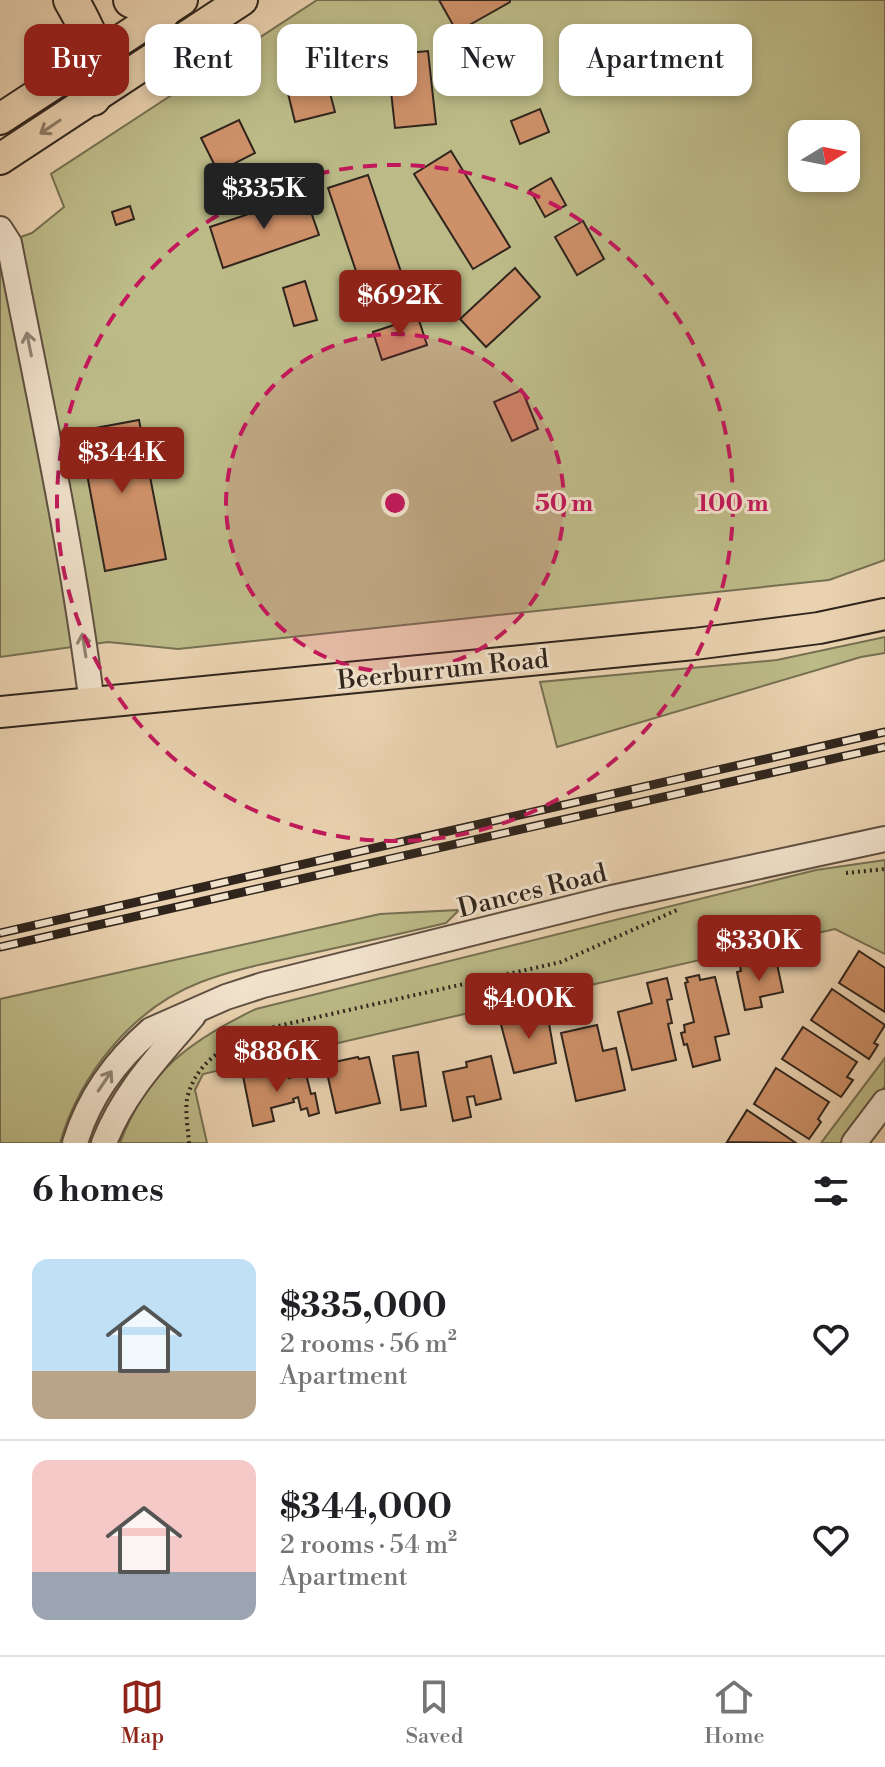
<!DOCTYPE html>
<meta charset="utf-8">
<style>
:root{--surface:#fff;--page:#f6f6f6;--text:#202124;--muted:#757577;--line:#e0e0e0;--accent:#8f2418}
body{margin:0;font-family:"Libre Bodoni",serif;background:var(--page);color:var(--text);height:100vh;display:flex;flex-direction:column;font-size:30px;white-space:nowrap}
*{box-sizing:border-box;margin:0}
p{font-size:26px;color:var(--muted)}
.icon{flex:none;width:44px;height:44px;fill:none;stroke:currentColor;stroke-width:2;stroke-linecap:round;stroke-linejoin:round}
.map{position:relative;height:1143px;overflow:hidden}
.side{display:flex;flex-direction:column;background:var(--surface);flex:1}
.side>*{flex:none}
.guide{position:absolute;left:24px;top:24px;width:838px;height:72px;display:flex;gap:16px}
.needle{width:52px;rotate:80deg}
.controls{position:absolute;left:788px;top:120px;display:grid;gap:16px}
.controls a{display:grid;place-items:center;width:72px;height:72px;border-radius:16px;background:var(--surface);box-shadow:0 4px 12px #0003;font-size:40px}
.price{position:absolute;translate:-50% -68px;padding:0 18px;border-radius:8px;background:var(--accent);color:#fff;font-size:26px;line-height:52px;filter:drop-shadow(0 2px 4px #0008)}
.price::after{content:'';position:absolute;left:50%;top:48px;width:24px;height:18px;margin-left:-12px;background:inherit;clip-path:polygon(0 0,100% 0,50% 100%)}
.price.current{background:#222;color:#fff}
ul{padding:0;list-style:none}
li{display:flex;align-items:center;gap:24px;height:200px;padding:0 32px}
li+li{border-top:2px solid var(--line)}
li span{display:grid;place-items:center;flex:none;width:224px;height:160px;border-radius:16px;color:#555}
li>.icon{margin-inline-start:auto}
span .icon{width:96px;height:96px;fill:#fffc;stroke-width:1}
li b{font-size:34px}
h2{display:flex;justify-content:space-between;align-items:center;height:96px;padding:0 32px;font-size:34px}
.tag{padding:0 28px;border-radius:16px;background:var(--surface);box-shadow:0 4px 12px #0003;font-size:28px;line-height:72px}
.tag.current{background:var(--accent);color:#fff}
.dock{display:flex;justify-content:space-around;align-items:center;height:112px;border-top:2px solid var(--line);background:var(--surface);font-size:22px;color:var(--muted)}
.dock a{display:grid;justify-items:center;gap:4px}
.dock .current{color:var(--accent)}
.map>svg:first-child{display:block}
</style>
<div class="map">
<svg width="885" height="1143" viewBox="0 0 885 1143">
<rect width="100%" height="100%" fill="#ead2b0"/>
<filter id="stains"><feTurbulence type="fractalNoise" baseFrequency=".0025" numOctaves="4"/><feColorMatrix values="0 0 0 0 .2 0 0 0 0 .09 0 0 0 0 .02 0 0 0 .5 -.17"/></filter>
<radialGradient id="worn" r=".72"><stop offset=".6" stop-color="#630" stop-opacity="0"/><stop offset="1" stop-color="#630" stop-opacity=".3"/></radialGradient>
<g fill="#bcba87" stroke="#767052" stroke-width="2" fill-rule="evenodd">
<path d="M317 0H885V560L829 580 178 649 108 642 0 657V244L32 233 64 207 51 174ZM802 134H846V178H802Z"/>
<polygon points="885,637 885,653 861,657 557,747 540,682 777,660"/>
<path d="M885 860V954L835 929 203 1074 195 1090 207 1143H120C147 1072 189 1041 256 1009L816 870Z"/>
<path d="M459 910 446 923C400 934 354 944 308 954 272 962 235 969 201 982 133 1008 80 1074 60 1143H0V999L380 914Z"/>
<polygon points="885,1058 885,1086 842,1143 821,1143"/>
</g>
<g fill="#cd9068" stroke="#30251d" stroke-width="2">
<polygon points="439,0 510,0 510,2 457,32"/>
<polygon points="428,51 436,124 395,128 387,55"/>
<polygon points="322,63 335,112 295,122 283,73"/>
<polygon points="540,109 549,132 520,144 511,121"/>
<polygon points="239,120 255,153 218,172 201,138"/>
<polygon points="451,151 510,247 473,269 414,174"/>
<polygon points="368,175 401,272 361,286 328,188"/>
<polygon points="551,178 566,205 545,217 530,190"/>
<polygon points="305,195 319,235 223,268 210,227"/>
<polygon points="130,206 134,219 116,225 112,212"/>
<polygon points="583,221 604,259 577,275 555,237"/>
<polygon points="515,268 540,297 486,347 460,319"/>
<polygon points="305,281 317,320 294,326 283,288"/>
<polygon points="418,317 427,345 382,360 373,332"/>
<polygon points="522,390 538,429 512,441 494,402"/>
<polygon points="139,420 166,559 105,571 79,431"/>
<polygon points="859,951 885,968 885,1012 839,983"/>
<polygon points="768,960 769,965 777,964 783,992 760,997 762,1007 745,1010 737,972 741,971 740,966"/>
<polygon points="699,975 700,980 715,977 729,1034 715,1037 720,1060 693,1067 687,1044 684,1045 681,1033 685,1032 684,1025 694,1022 685,983 688,982 686,978"/>
<polygon points="667,978 672,999 667,1000 672,1023 668,1024 676,1060 632,1070 618,1012 652,1003 647,983"/>
<polygon points="832,989 885,1025 874,1043 878,1045 869,1059 811,1020"/>
<polygon points="530,1011 531,1016 547,1012 556,1063 514,1073 500,1021"/>
<polygon points="597,1025 603,1051 616,1048 625,1090 576,1101 561,1033"/>
<polygon points="803,1027 857,1062 847,1077 853,1080 841,1097 782,1059"/>
<polygon points="418,1052 426,1106 401,1110 393,1056"/>
<polygon points="491,1056 501,1099 476,1105 474,1096 467,1097 471,1117 453,1121 443,1072 467,1067 466,1062"/>
<polygon points="358,1057 359,1059 369,1057 380,1103 336,1113 325,1064"/>
<polygon points="286,1066 289,1078 306,1074 311,1094 315,1093 319,1113 309,1116 307,1108 301,1110 298,1097 293,1099 294,1102 271,1108 274,1121 253,1126 243,1076"/>
<polygon points="776,1068 829,1102 818,1119 821,1122 809,1139 754,1104"/>
<polygon points="747,1110 796,1143 727,1142"/>
</g>
<g fill="none" stroke-linecap="round" stroke-linejoin="round">
<defs>
<g id="minor">
<path d="M0 229 9 243C39 396 73 550 92 705"/>
<path d="M75 1143C88 1099 116 1060 151 1030L226 997 263 985 612 898 885 839"/>
<path d="M104 1143C123 1093 159 1056 193 1016"/>
<polyline points="854,1143 885,1102"/>
</g>
<g id="major">
<polyline points="0,119 182,0"/>
<polyline points="0,159 242,0"/>
<polyline points="0,712 694,644 819,628 885,614"/>
</g>
<g id="highway">
<path d="M71 0C92 36 101 55 93 98"/>
<polyline points="131,0 162,13"/>
</g>
</defs>
<use href="#minor" stroke="#5e5042" stroke-width="28"/>
<use href="#major" stroke="#30251d" stroke-width="34"/>
<use href="#highway" stroke="#30251d" stroke-width="38"/>
<g stroke="#30251d" stroke-width="4" stroke-dasharray="2 4" stroke-linecap="butt">
<polyline points="846,873 885,869"/>
<path d="M189 1143C188 1129 185 1112 187 1099 195 1063 225 1046 256 1031L561 962 677 910"/>
</g>
<use href="#minor" stroke="#f1e2cc" stroke-width="24"/>
<use href="#major" stroke="#ead2b0" stroke-width="30"/>
<use href="#highway" stroke="#ead2b0" stroke-width="34"/>
<defs>
<g id="rail">
<polyline points="0,933 885,732"/>
<polyline points="0,947 885,747"/>
</g>
</defs>
<use href="#rail" stroke="#30251d" stroke-width="9"/>
<use href="#rail" stroke="#f1e2cc" stroke-width="6" stroke-dasharray="18" stroke-linecap="butt"/>
</g>
<defs><path id="oneway-shaft" d="M-6 0H5M1.5-3L5.5 0L1.5 3" fill="none" stroke-width="1.6" stroke-linecap="round" stroke-linejoin="round" transform="scale(2)"/></defs>
<use stroke="#8d7c66" href="#oneway-shaft" transform="translate(50 127) rotate(146)"/>
<g stroke="#908474">
<use href="#oneway-shaft" transform="translate(29 344) rotate(-101)"/>
<use href="#oneway-shaft" transform="translate(84 645) rotate(-99)"/>
<use href="#oneway-shaft" transform="translate(105 1081) rotate(-56)"/>
</g>
<circle cx="395" cy="503" r="169" fill="#c2185b" fill-opacity=".12"/>
<g fill="none" stroke="#c2185b" stroke-width="4" stroke-dasharray="14 10">
<circle cx="395" cy="503" r="169"/>
<circle cx="395" cy="503" r="338"/>
</g>
<g text-anchor="middle" stroke-width="6" stroke-linejoin="round" paint-order="stroke">
<g font-size="26" fill="#30251d" stroke="#f1e2cc">
<text transform="translate(443 669) rotate(-6)" y="9">Beerburrum Road</text>
<text transform="translate(532 890) rotate(-14)" y="9">Dances Road</text>
</g>
</g>
<circle cx="395" cy="503" r="12" fill="#c2185b" stroke="#f1e2cc" stroke-width="4"/>
<g font-size="24" text-anchor="middle" font-weight="bold" fill="#c2185b" stroke="#f1e2cc" stroke-width="6" stroke-linejoin="round" paint-order="stroke">
<text x="564" y="511">50 m</text>
<text x="733" y="511">100 m</text>
</g>
<rect width="100%" height="100%" filter="url(#stains)"/>
<rect width="100%" height="100%" fill="url(#worn)"/>
</svg>
<div class="controls">
<a><svg class="needle" viewBox="-14 -14 28 28"><path d="M0-13l5 13h-10z" fill="#e53935"/><path d="M0 13l5-13h-10z" fill="#757577"/></svg></a>
</div>
<b class="price current" style="left:264px;top:231px">$335K</b>
<b class="price" style="left:400px;top:338px">$692K</b>
<b class="price" style="left:122px;top:495px">$344K</b>
<b class="price" style="left:759px;top:983px">$330K</b>
<b class="price" style="left:529px;top:1041px">$400K</b>
<b class="price" style="left:277px;top:1094px">$886K</b>
<div class="guide">
<a class="tag current">Buy</a>
<a class="tag">Rent</a>
<a class="tag">Filters</a>
<a class="tag">New</a>
<a class="tag">Apartment</a>
</div>
</div>
<section class="side">
<h2>6 homes<svg class="icon" aria-label="filters" viewBox="0 0 24 24"><path d="M4 7h16M4 17h16"/><circle cx="9" cy="7" r="2"/><circle cx="15" cy="17" r="2"/></svg></h2>
<ul>
<li><span style="background:linear-gradient(#bfe0f5 70%,#b9a48a 0)"><svg class="icon" aria-label="home" viewBox="0 0 24 24"><path d="M3 11l9-7 9 7M6 9v11h12V9"/></svg></span><div><b>$335,000</b><p>2 rooms · 56 m²</p><p>Apartment</p></div><svg class="icon" aria-label="heart" viewBox="0 0 24 24"><path d="M12 20l-8-8c-3-5 5-10 8-4 3-6 11-1 8 4z"/></svg></li>
<li><span style="background:linear-gradient(#f6c9c9 70%,#9aa5b1 0)"><svg class="icon" aria-label="home" viewBox="0 0 24 24"><path d="M3 11l9-7 9 7M6 9v11h12V9"/></svg></span><div><b>$344,000</b><p>2 rooms · 54 m²</p><p>Apartment</p></div><svg class="icon" aria-label="heart" viewBox="0 0 24 24"><path d="M12 20l-8-8c-3-5 5-10 8-4 3-6 11-1 8 4z"/></svg></li>
</ul>
</section>
<nav class="dock">
<a class="current"><svg class="icon" aria-label="map" viewBox="0 0 24 24"><path d="M3 6l6-2 6 2 6-2v14l-6 2-6-2-6 2zM9 4v14M15 6v14"/></svg>Map</a>
<a><svg class="icon" aria-label="saved" viewBox="0 0 24 24"><path d="M7 4h10v16l-5-4-5 4z"/></svg>Saved</a>
<a><svg class="icon" aria-label="home" viewBox="0 0 24 24"><path d="M3 11l9-7 9 7M6 9v11h12V9"/></svg>Home</a>
</nav>
